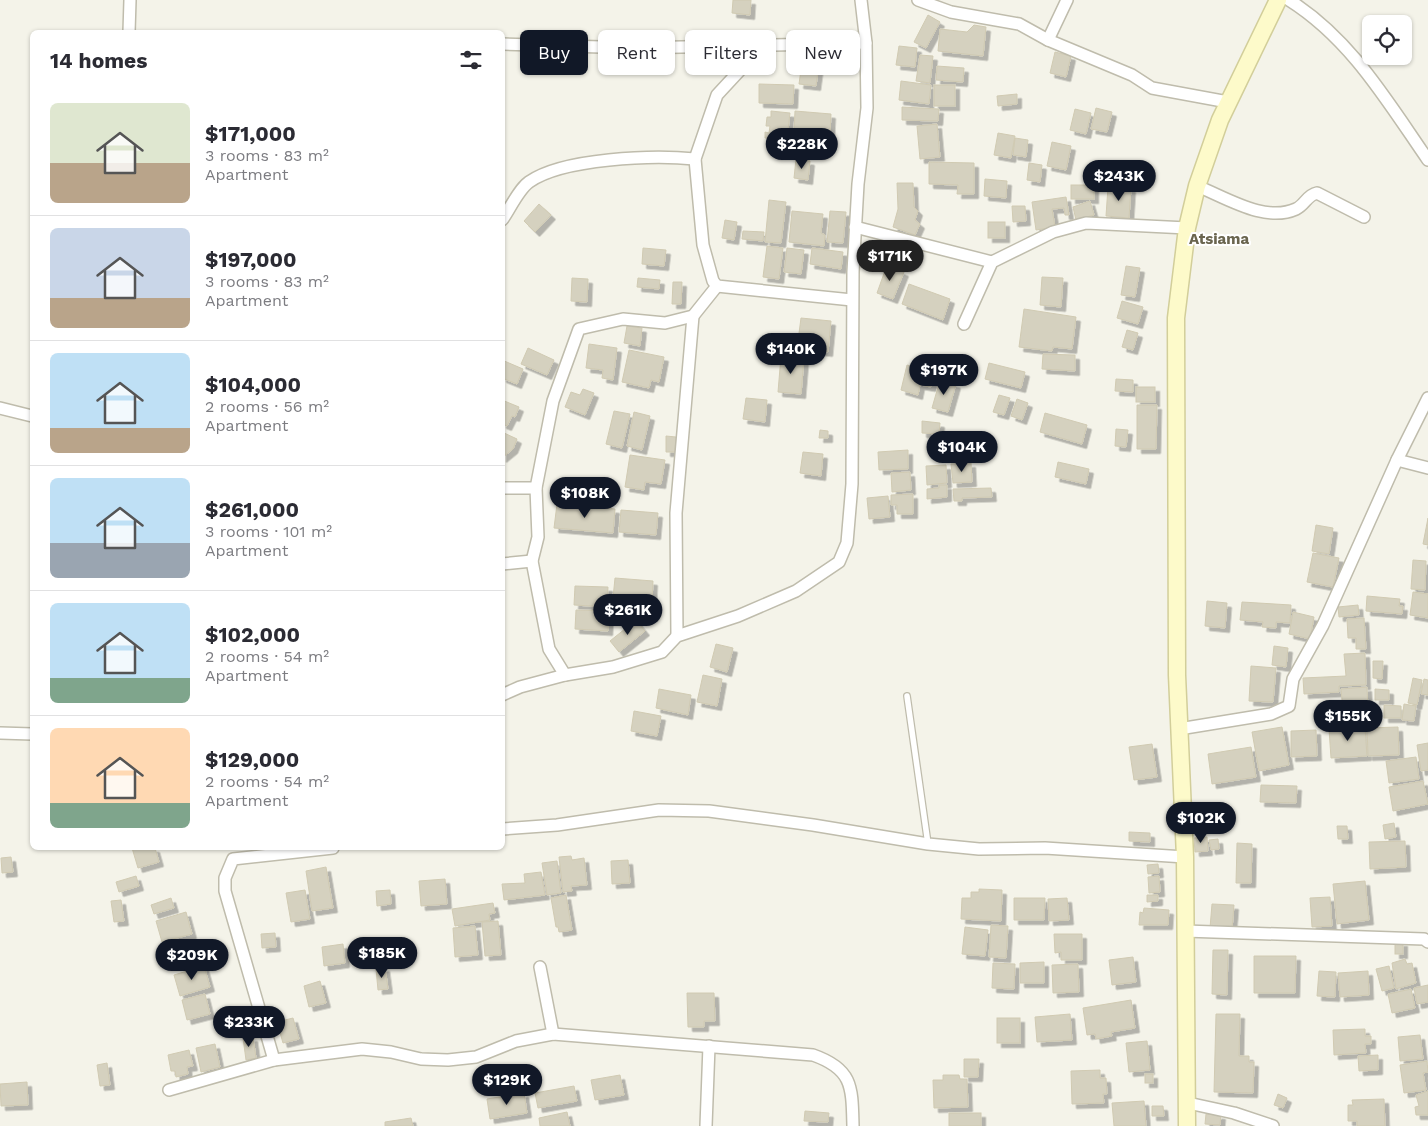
<!DOCTYPE html>
<meta charset="utf-8">
<style>
:root{--surface:#fff;--page:#f2f2f3;--text:#2b2b33;--muted:#7c7c81;--line:#e1e1e2;--accent:#111827}
body{margin:0;font-family:"Work Sans",sans-serif;background:var(--page);color:var(--text);height:100vh;display:flex;flex-direction:column;font-size:19px;white-space:nowrap}
*{box-sizing:border-box;margin:0}
p{font-size:16px;color:var(--muted)}
.icon{flex:none;width:28px;height:28px;fill:none;stroke:currentColor;stroke-width:2;stroke-linecap:round;stroke-linejoin:round}
.map{position:relative;flex:1;overflow:hidden}
.details{position:absolute;left:30px;top:30px;width:475px;height:820px;display:flex;flex-direction:column;background:var(--surface);border-radius:8px;box-shadow:0 1px 4px #0004}
.details>*{flex:none}
.banner{position:absolute;left:520px;top:30px;width:475px;height:45px;display:flex;gap:10px}
.buttons{position:absolute;left:1362px;top:15px;display:grid;gap:10px}
.buttons a{display:grid;place-items:center;width:50px;height:50px;border-radius:8px;background:var(--surface);box-shadow:0 1px 4px #0004;font-size:25px}
.price{position:absolute;translate:-50% -42px;padding:0 11px;border-radius:18px;background:var(--accent);color:#fff;font-size:16px;line-height:32px;filter:drop-shadow(0 1px 2px #0008)}
.price::after{content:'';position:absolute;left:50%;top:30px;width:15px;height:11px;margin-left:-8px;background:inherit;clip-path:polygon(0 0,100% 0,50% 100%)}
.price.active{background:#222;color:#fff}
ul{padding:0;list-style:none}
li{display:flex;align-items:center;gap:15px;height:125px;padding:0 20px}
li+li{border-top:1px solid var(--line)}
li span{display:grid;place-items:center;flex:none;width:140px;height:100px;border-radius:8px;color:#555}
li>.icon{margin-inline-start:auto}
span .icon{width:60px;height:60px;fill:#fffc;stroke-width:1}
li b{font-size:21px}
h2{display:flex;justify-content:space-between;align-items:center;height:60px;padding:0 20px;font-size:21px}
.chip{padding:0 18px;border-radius:8px;background:var(--surface);box-shadow:0 1px 4px #0004;font-size:18px;line-height:45px}
.chip.active{background:var(--accent);color:#fff}
.map>svg:first-child{display:block}
</style>
<div class="map">
<svg width="1428" height="1126" viewBox="0 0 1428 1126">
<defs>
<filter id="shadow"><feDropShadow dx="4.5" dy="4.5" stdDeviation="0" flood-color="#0004"/></filter>
</defs>
<rect width="100%" height="100%" fill="#f4f3e9"/>
<g fill="#d5d1bf" stroke="#d0cab2" filter="url(#shadow)">
<polygon points="733,0 751,0 750,15 732,13"/>
<polygon points="928,15 940,22 926,48 914,42"/>
<polygon points="974,25 986,27 983,56 938,51 940,29 967,32"/>
<polygon points="899,46 917,48 915,67 896,65"/>
<polygon points="1055,52 1071,56 1066,77 1050,73"/>
<polygon points="920,55 933,56 930,83 916,81"/>
<polygon points="802,63 819,64 816,86 799,84"/>
<polygon points="937,66 964,68 963,82 936,80"/>
<polygon points="901,81 931,85 929,104 899,100"/>
<polygon points="759,84 794,85 793,104 759,103"/>
<rect x="934" y="85" width="21" height="21"/>
<polygon points="1017,94 1017,104 998,106 997,96"/>
<polygon points="902,107 939,109 938,121 902,120"/>
<polygon points="1096,108 1112,112 1107,132 1091,129"/>
<polygon points="1075,109 1091,113 1086,134 1070,130"/>
<polygon points="771,111 790,113 786,148 768,146 769,138 765,138 765,132 769,133 770,126 766,126 767,117 771,117"/>
<polygon points="795,111 831,114 830,133 794,131"/>
<polygon points="937,124 940,157 920,159 917,126"/>
<polygon points="998,133 1015,136 1011,158 994,155"/>
<polygon points="1015,138 1028,140 1026,157 1013,155"/>
<polygon points="1052,142 1071,146 1066,170 1047,166"/>
<polygon points="796,159 810,161 808,180 794,178"/>
<polygon points="929,162 974,163 974,194 957,194 958,185 929,184"/>
<polygon points="1029,163 1042,165 1040,182 1027,180"/>
<polygon points="985,179 1007,181 1006,198 984,196"/>
<polygon points="897,183 913,183 914,207 918,211 915,220 920,224 915,235 893,227 898,209"/>
<rect x="1071" y="185" width="23" height="14"/>
<polygon points="1108,187 1131,188 1129,218 1106,216"/>
<polygon points="1066,197 1069,215 1065,215 1064,208 1052,209 1055,227 1036,230 1032,202"/>
<polygon points="769,200 786,202 781,243 765,242"/>
<polygon points="1090,201 1094,215 1076,220 1073,207"/>
<polygon points="539,204 551,215 535,232 524,221"/>
<polygon points="1012,206 1025,206 1026,221 1013,222"/>
<polygon points="792,211 823,214 821,233 825,235 824,246 789,242"/>
<polygon points="830,211 846,212 843,243 827,242"/>
<polygon points="725,220 737,222 734,240 722,238"/>
<rect x="988" y="222" width="17" height="16"/>
<polygon points="743,231 764,232 763,241 742,239"/>
<polygon points="767,246 783,248 779,279 763,277"/>
<polygon points="643,248 666,250 664,266 642,264"/>
<polygon points="787,248 804,250 801,274 784,272"/>
<polygon points="812,248 843,252 841,269 810,264"/>
<polygon points="887,265 904,272 893,299 877,293"/>
<polygon points="1126,266 1140,268 1135,297 1121,295"/>
<polygon points="1042,277 1063,278 1061,307 1040,305"/>
<polygon points="572,278 588,279 587,302 571,301"/>
<polygon points="638,278 660,280 659,289 637,287"/>
<polygon points="673,282 682,282 681,304 672,304"/>
<polygon points="909,284 950,299 943,320 902,304"/>
<polygon points="1122,301 1143,307 1138,324 1117,318"/>
<polygon points="1024,309 1076,317 1072,349 1053,347 1052,351 1019,347"/>
<polygon points="801,318 831,321 828,352 797,348"/>
<polygon points="627,326 642,328 640,346 624,343"/>
<polygon points="1127,330 1138,333 1133,350 1122,347"/>
<polygon points="589,344 617,348 613,380 602,378 603,370 586,368"/>
<polygon points="528,348 554,360 547,375 521,364"/>
<polygon points="629,350 664,357 659,382 651,380 649,388 622,382"/>
<polygon points="1043,354 1075,355 1075,371 1042,369"/>
<polygon points="781,356 804,359 801,394 778,392"/>
<polygon points="502,360 523,369 517,384 502,378"/>
<polygon points="989,363 1025,372 1021,388 985,379"/>
<polygon points="907,365 928,370 927,372 934,374 931,387 920,385 918,395 901,390"/>
<polygon points="1116,379 1133,380 1133,392 1115,391"/>
<polygon points="940,380 956,384 948,412 932,408"/>
<rect x="1136" y="387" width="19" height="15"/>
<polygon points="583,389 594,393 585,415 565,407 571,392 580,395"/>
<polygon points="999,395 1010,398 1004,415 993,412"/>
<polygon points="746,398 767,400 765,422 743,419"/>
<polygon points="1017,399 1028,403 1022,420 1011,416"/>
<polygon points="502,400 519,407 515,417 512,416 507,426 502,424"/>
<polygon points="1137,405 1157,405 1156,449 1137,449"/>
<polygon points="614,411 630,414 622,448 606,444"/>
<polygon points="634,412 650,416 642,450 627,446"/>
<polygon points="1045,413 1087,425 1082,444 1040,432"/>
<polygon points="922,421 940,423 939,434 922,433"/>
<polygon points="1116,429 1128,430 1126,447 1115,446"/>
<polygon points="820,430 828,431 828,438 819,438"/>
<polygon points="502,432 517,439 513,449 502,458"/>
<polygon points="666,436 676,437 675,452 666,452"/>
<polygon points="908,450 908,469 879,470 878,452"/>
<polygon points="803,452 823,454 821,476 800,473"/>
<polygon points="630,455 665,460 661,484 645,482 644,490 625,487"/>
<polygon points="1058,462 1089,469 1086,484 1055,477"/>
<polygon points="971,463 972,482 953,483 951,464"/>
<polygon points="946,465 947,483 927,485 926,466"/>
<polygon points="910,472 911,490 892,492 891,473"/>
<polygon points="939,485 947,485 947,497 927,499 927,489 939,488"/>
<polygon points="991,488 992,497 962,498 962,501 954,501 953,489"/>
<polygon points="913,494 913,514 897,514 897,505 891,505 891,495"/>
<polygon points="888,496 890,517 869,519 867,498"/>
<polygon points="557,504 615,509 613,533 554,528"/>
<polygon points="621,510 658,513 656,535 619,532"/>
<polygon points="1428,518 1428,545 1423,544"/>
<polygon points="1316,525 1333,528 1329,554 1312,551"/>
<polygon points="1313,553 1339,558 1333,587 1307,582"/>
<polygon points="1413,560 1426,561 1425,590 1411,589"/>
<polygon points="615,578 653,581 652,601 613,598"/>
<polygon points="575,586 608,587 607,607 574,605"/>
<polygon points="1413,592 1428,594 1428,618 1410,615"/>
<polygon points="1367,596 1400,599 1399,606 1403,606 1402,614 1366,611"/>
<polygon points="1207,601 1227,603 1225,628 1205,626"/>
<polygon points="1242,602 1291,605 1290,623 1276,622 1276,628 1262,627 1263,622 1240,620"/>
<polygon points="1358,605 1359,615 1339,617 1338,607"/>
<polygon points="576,610 609,611 608,631 575,629"/>
<polygon points="1293,612 1314,617 1310,639 1289,634"/>
<polygon points="1364,618 1366,649 1356,649 1356,638 1348,638 1347,619"/>
<polygon points="636,620 645,631 619,652 610,641"/>
<polygon points="716,644 733,648 727,672 710,667"/>
<polygon points="1274,646 1288,648 1286,667 1272,665"/>
<polygon points="1365,653 1366,685 1339,686 1339,692 1304,694 1303,678 1346,676 1344,654"/>
<polygon points="1373,661 1383,661 1382,679 1373,678"/>
<polygon points="1251,666 1276,668 1273,702 1249,701"/>
<polygon points="703,675 722,679 717,706 697,702"/>
<polygon points="1413,678 1422,680 1417,705 1408,703"/>
<polygon points="1424,679 1428,680 1428,695 1421,694"/>
<polygon points="1367,687 1368,710 1343,711 1341,689"/>
<polygon points="659,689 691,695 688,715 656,708"/>
<polygon points="1375,689 1389,690 1389,700 1375,700"/>
<polygon points="1404,704 1416,706 1414,721 1402,720"/>
<polygon points="1384,705 1401,706 1401,718 1384,718"/>
<polygon points="634,711 661,716 657,736 631,731"/>
<polygon points="1282,727 1289,765 1259,771 1252,732"/>
<polygon points="1365,727 1367,756 1331,758 1329,729"/>
<polygon points="1398,727 1399,755 1368,756 1367,728"/>
<polygon points="1316,730 1317,756 1291,757 1291,731"/>
<polygon points="1428,743 1428,770 1421,771 1417,745"/>
<polygon points="1152,744 1157,777 1134,780 1129,747"/>
<polygon points="1251,747 1256,777 1212,784 1208,754"/>
<polygon points="1416,757 1419,779 1389,783 1386,761"/>
<polygon points="1423,781 1428,804 1393,811 1389,787"/>
<polygon points="1261,785 1297,786 1296,803 1260,802"/>
<polygon points="1394,823 1396,837 1385,839 1383,825"/>
<polygon points="1337,826 1347,826 1348,839 1338,839"/>
<polygon points="1129,832 1150,833 1150,842 1129,841"/>
<polygon points="1207,837 1208,851 1195,852 1194,838"/>
<polygon points="1218,839 1219,849 1211,850 1209,840"/>
<polygon points="1405,841 1406,867 1370,869 1369,842"/>
<polygon points="1237,843 1252,844 1251,883 1236,883"/>
<polygon points="132,848 155,848 159,862 138,868"/>
<polygon points="571,856 572,860 584,858 587,885 571,886 572,891 563,892 559,857"/>
<polygon points="11,857 13,872 2,873 1,858"/>
<polygon points="628,860 630,883 612,884 611,861"/>
<polygon points="557,861 561,893 547,895 542,863"/>
<polygon points="1158,864 1159,873 1148,874 1147,865"/>
<polygon points="326,867 333,908 312,911 306,871"/>
<polygon points="541,872 545,895 504,900 502,884 525,883 524,874"/>
<polygon points="136,876 139,886 119,892 116,882"/>
<polygon points="1159,876 1160,892 1149,893 1148,877"/>
<polygon points="445,879 447,904 421,906 419,881"/>
<polygon points="1365,881 1369,920 1337,924 1333,884"/>
<polygon points="979,889 1002,890 1001,921 961,919 962,898 971,898 971,892 979,892"/>
<polygon points="305,890 310,919 291,922 286,893"/>
<polygon points="390,890 391,904 377,906 376,891"/>
<polygon points="566,895 572,930 559,932 558,927 556,927 551,898"/>
<polygon points="1147,895 1158,895 1158,901 1147,902"/>
<polygon points="1330,897 1332,926 1312,927 1310,898"/>
<polygon points="171,898 174,908 154,914 151,905"/>
<polygon points="1014,898 1045,898 1044,920 1014,920"/>
<polygon points="1067,898 1069,920 1049,921 1048,899"/>
<polygon points="121,900 124,921 114,922 111,901"/>
<polygon points="493,903 495,913 489,914 490,920 455,926 452,909"/>
<polygon points="1212,904 1234,905 1232,929 1210,928"/>
<polygon points="1144,908 1169,910 1168,925 1139,925 1140,912 1143,913"/>
<polygon points="186,912 192,934 162,942 156,921"/>
<polygon points="498,921 501,955 485,956 482,922"/>
<polygon points="991,925 1008,926 1006,958 989,957"/>
<polygon points="475,926 478,955 455,957 453,928"/>
<polygon points="965,927 988,930 985,956 962,954"/>
<polygon points="275,933 276,947 262,948 261,934"/>
<polygon points="1054,934 1082,934 1082,960 1061,960 1061,952 1055,953"/>
<rect x="1395" y="942" width="8" height="12"/>
<polygon points="343,944 345,963 324,966 322,947"/>
<polygon points="1213,950 1228,950 1227,995 1212,994"/>
<polygon points="1254,956 1296,956 1295,993 1254,993"/>
<polygon points="1133,957 1136,982 1112,985 1109,960"/>
<polygon points="1405,959 1407,964 1412,963 1416,983 1396,989 1392,963"/>
<polygon points="1044,962 1044,983 1020,983 1020,963"/>
<polygon points="993,963 1015,964 1014,989 992,988"/>
<polygon points="1078,964 1079,992 1053,993 1052,965"/>
<polygon points="204,966 210,987 180,996 174,975"/>
<polygon points="1389,966 1394,988 1382,991 1376,969"/>
<polygon points="385,967 388,989 378,990 376,969"/>
<polygon points="1319,971 1336,972 1335,997 1317,996"/>
<polygon points="1368,971 1369,995 1340,997 1338,973"/>
<polygon points="320,981 326,1003 309,1007 304,986"/>
<polygon points="1428,985 1428,1002 1417,1004 1414,988"/>
<polygon points="1411,989 1415,1008 1392,1013 1388,994"/>
<polygon points="687,993 714,993 715,1021 704,1021 704,1027 688,1027"/>
<polygon points="205,994 210,1014 187,1020 182,1000"/>
<polygon points="1131,1000 1135,1028 1111,1032 1112,1036 1096,1039 1095,1034 1087,1035 1083,1008"/>
<polygon points="1070,1014 1072,1040 1037,1042 1035,1017"/>
<polygon points="1216,1014 1240,1014 1239,1056 1249,1056 1249,1062 1254,1062 1253,1093 1214,1092"/>
<polygon points="293,1018 299,1039 283,1043 277,1022"/>
<rect x="997" y="1018" width="23" height="25"/>
<polygon points="1365,1029 1365,1036 1371,1036 1371,1044 1365,1044 1366,1053 1334,1055 1333,1030"/>
<polygon points="1420,1035 1423,1059 1400,1061 1398,1037"/>
<polygon points="253,1037 256,1058 246,1060 243,1038"/>
<polygon points="1147,1041 1150,1070 1129,1072 1126,1043"/>
<polygon points="215,1044 220,1067 201,1072 196,1048"/>
<polygon points="189,1050 193,1066 187,1067 188,1074 176,1077 175,1071 171,1071 168,1055"/>
<polygon points="1378,1055 1378,1070 1359,1071 1358,1056"/>
<polygon points="964,1059 979,1059 978,1077 964,1077"/>
<polygon points="1427,1061 1428,1072 1423,1073 1426,1090 1404,1093 1400,1065"/>
<polygon points="107,1063 110,1085 100,1086 97,1065"/>
<polygon points="1100,1070 1100,1078 1106,1078 1107,1094 1103,1094 1104,1103 1072,1104 1071,1071"/>
<rect x="1145" y="1074" width="8" height="9"/>
<polygon points="620,1075 624,1095 595,1100 591,1080"/>
<polygon points="943,1075 959,1075 960,1079 967,1079 968,1107 934,1108 933,1080 943,1080"/>
<polygon points="27,1082 28,1105 1,1106 0,1084"/>
<polygon points="574,1086 577,1101 538,1108 535,1093"/>
<polygon points="1428,1091 1428,1115 1416,1115 1415,1107 1419,1106 1416,1095"/>
<polygon points="524,1093 527,1113 490,1119 487,1099"/>
<polygon points="1278,1094 1287,1098 1283,1108 1274,1105"/>
<polygon points="1384,1099 1385,1126 1357,1126 1357,1121 1348,1121 1348,1105 1353,1105 1352,1100"/>
<polygon points="1144,1101 1146,1126 1114,1126 1112,1103"/>
<polygon points="1152,1106 1163,1106 1164,1116 1152,1116"/>
<polygon points="805,1111 829,1113 828,1122 804,1121"/>
<polygon points="567,1112 570,1126 540,1126 539,1118"/>
<rect x="949" y="1113" width="32" height="13"/>
<polygon points="1206,1114 1221,1115 1220,1125 1205,1124"/>
<polygon points="411,1118 413,1126 385,1126 385,1122"/>
</g>
<g fill="none" stroke-linecap="round" stroke-linejoin="round">
<defs>
<polyline id="lane" points="907,696 928,844"/>
<g id="street">
<polyline points="918,0 951,12 1019,24 1048,40 1132,75 1152,88 1228,102"/>
<path d="M1289 0C1351 39 1387 101 1428 160"/>
<polyline points="129,32 130,0"/>
<polyline points="1048,40 1067,0"/>
<polyline points="771,43 742,68 717,95 695,159 703,245 713,281 717,286 852,300"/>
<polyline points="502,44 635,48 866,43"/>
<path d="M1197 186C1227 198 1265 223 1296 209 1305 205 1307 195 1317 193L1364 217"/>
<path d="M502 220C510 209 518 190 529 182 563 158 653 155 695 159"/>
<polyline points="855,227 992,262"/>
<polyline points="717,286 693,316 665,323 623,319 579,329 553,401 536,488 538,537 532,561 549,649 565,675 613,667 662,652 677,636 738,616 796,591 839,562 847,543 852,484 853,272 858,184 867,108 866,43 861,0"/>
<polyline points="964,324 992,262 1053,232 1086,223 1187,228"/>
<polyline points="0,408 32,416"/>
<polyline points="1397,460 1428,468"/>
<polyline points="502,488 536,488"/>
<polyline points="502,564 532,561"/>
<polyline points="677,636 676,513 693,316"/>
<polyline points="502,695 520,687 565,675"/>
<polyline points="1179,729 1271,714 1289,706 1293,679 1323,625 1397,460 1428,398"/>
<polyline points="0,733 32,734"/>
<polyline points="502,829 557,825 659,810 709,811 813,825 928,844 979,849 1045,848 1185,857"/>
<polyline points="1185,931 1424,939 1428,942"/>
<polyline points="540,967 553,1034"/>
<polyline points="274,1060 225,891 225,878 233,859 333,848"/>
<path d="M169 1090 274 1060 362 1049 391 1052 421 1059 448 1060 476 1057 516 1041 553 1034 813 1055C853 1069 852 1087 853 1126"/>
<polyline points="1188,1103 1234,1113 1273,1126"/>
<polyline points="706,1126 709,1046"/>
</g>
<polyline id="secondary" points="1187,1126 1185,857 1177,675 1176,318 1187,228 1197,186 1220,120 1278,0"/>
</defs>
<use href="#lane" stroke="#bfbcac" stroke-width="8"/>
<use href="#street" stroke="#bfbcac" stroke-width="14"/>
<use href="#secondary" stroke="#d2ce9a" stroke-width="19"/>
<use href="#lane" stroke="#fff" stroke-width="5.5"/>
<use href="#street" stroke="#fff" stroke-width="11"/>
<use href="#secondary" stroke="#fdfaca" stroke-width="16"/>
</g>
<g text-anchor="middle" stroke-width="4" stroke-linejoin="round" paint-order="stroke">
<g font-size="15" font-weight="bold" fill="#6a654f" stroke="#fff">
<text x="1219" y="244">Atsiama</text>
</g>
</g>
</svg>
<div class="buttons">
<a><svg class="icon" aria-label="locate" viewBox="0 0 24 24"><circle cx="12" cy="12" r="6"/><path d="M12 2v4M12 18v4M2 12h4M18 12h4"/></svg></a>
</div>
<b class="price" style="left:802px;top:170px">$228K</b>
<b class="price" style="left:1119px;top:202px">$243K</b>
<b class="price active" style="left:890px;top:282px">$171K</b>
<b class="price" style="left:791px;top:375px">$140K</b>
<b class="price" style="left:944px;top:396px">$197K</b>
<b class="price" style="left:962px;top:473px">$104K</b>
<b class="price" style="left:585px;top:519px">$108K</b>
<b class="price" style="left:628px;top:636px">$261K</b>
<b class="price" style="left:1348px;top:742px">$155K</b>
<b class="price" style="left:1201px;top:844px">$102K</b>
<b class="price" style="left:382px;top:979px">$185K</b>
<b class="price" style="left:192px;top:981px">$209K</b>
<b class="price" style="left:249px;top:1048px">$233K</b>
<b class="price" style="left:507px;top:1106px">$129K</b>
<div class="banner">
<a class="chip active">Buy</a>
<a class="chip">Rent</a>
<a class="chip">Filters</a>
<a class="chip">New</a>
</div>
<section class="details">
<h2>14 homes<svg class="icon" aria-label="filters" viewBox="0 0 24 24"><path d="M4 7h16M4 17h16"/><circle cx="9" cy="7" r="2"/><circle cx="15" cy="17" r="2"/></svg></h2>
<ul>
<li><span style="background:linear-gradient(#dfe7d0 60%,#b9a48a 0)"><svg class="icon" aria-label="home" viewBox="0 0 24 24"><path d="M3 11l9-7 9 7M6 9v11h12V9"/></svg></span><div><b>$171,000</b><p>3 rooms · 83 m²</p><p>Apartment</p></div></li>
<li><span style="background:linear-gradient(#c9d6e8 70%,#b9a48a 0)"><svg class="icon" aria-label="home" viewBox="0 0 24 24"><path d="M3 11l9-7 9 7M6 9v11h12V9"/></svg></span><div><b>$197,000</b><p>3 rooms · 83 m²</p><p>Apartment</p></div></li>
<li><span style="background:linear-gradient(#bfe0f5 75%,#b9a48a 0)"><svg class="icon" aria-label="home" viewBox="0 0 24 24"><path d="M3 11l9-7 9 7M6 9v11h12V9"/></svg></span><div><b>$104,000</b><p>2 rooms · 56 m²</p><p>Apartment</p></div></li>
<li><span style="background:linear-gradient(#bfe0f5 65%,#9aa5b1 0)"><svg class="icon" aria-label="home" viewBox="0 0 24 24"><path d="M3 11l9-7 9 7M6 9v11h12V9"/></svg></span><div><b>$261,000</b><p>3 rooms · 101 m²</p><p>Apartment</p></div></li>
<li><span style="background:linear-gradient(#bfe0f5 75%,#7fa58c 0)"><svg class="icon" aria-label="home" viewBox="0 0 24 24"><path d="M3 11l9-7 9 7M6 9v11h12V9"/></svg></span><div><b>$102,000</b><p>2 rooms · 54 m²</p><p>Apartment</p></div></li>
<li><span style="background:linear-gradient(#ffd9b3 75%,#7fa58c 0)"><svg class="icon" aria-label="home" viewBox="0 0 24 24"><path d="M3 11l9-7 9 7M6 9v11h12V9"/></svg></span><div><b>$129,000</b><p>2 rooms · 54 m²</p><p>Apartment</p></div></li>
</ul>
</section>
</div>
